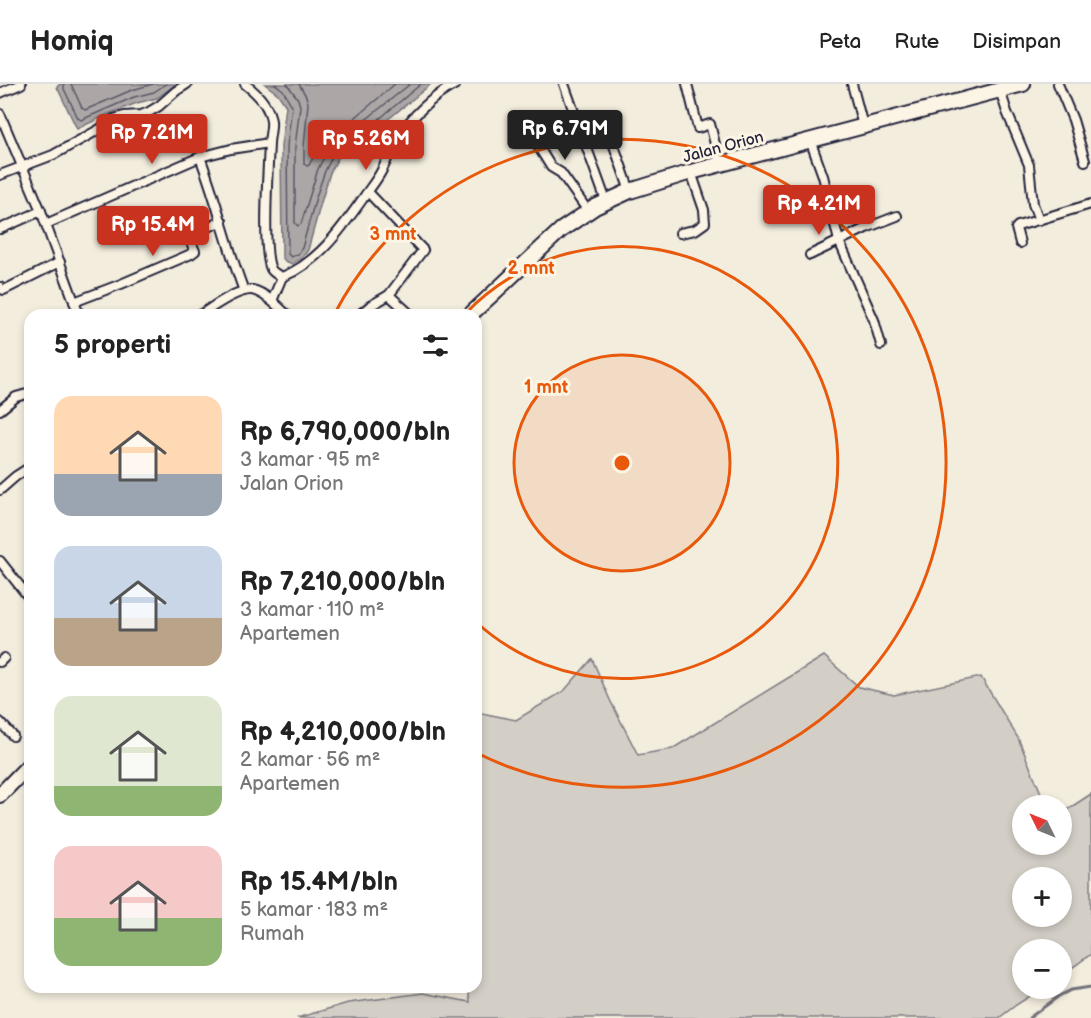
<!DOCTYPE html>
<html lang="id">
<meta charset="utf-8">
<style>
:root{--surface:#fff;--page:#f6f6f6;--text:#222;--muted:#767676;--line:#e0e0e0;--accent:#c8321e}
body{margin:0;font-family:"Balsamiq Sans",sans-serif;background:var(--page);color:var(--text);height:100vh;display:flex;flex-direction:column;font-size:22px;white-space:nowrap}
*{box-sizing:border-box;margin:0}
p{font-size:20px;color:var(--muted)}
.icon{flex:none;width:33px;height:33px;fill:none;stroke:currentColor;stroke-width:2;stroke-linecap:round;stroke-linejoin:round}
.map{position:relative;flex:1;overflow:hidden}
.details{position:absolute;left:24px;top:225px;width:458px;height:684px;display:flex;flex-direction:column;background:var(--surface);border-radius:18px;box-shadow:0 3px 9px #0003}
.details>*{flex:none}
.needle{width:39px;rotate:313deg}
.buttons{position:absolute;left:1012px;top:711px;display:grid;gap:12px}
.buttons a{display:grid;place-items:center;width:60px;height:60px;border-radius:50%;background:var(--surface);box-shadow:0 3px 9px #0003;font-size:30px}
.price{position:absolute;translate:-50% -51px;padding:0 14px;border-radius:6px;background:var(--accent);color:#fff;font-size:20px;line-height:39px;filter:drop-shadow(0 2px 3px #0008)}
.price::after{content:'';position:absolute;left:50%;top:36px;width:18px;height:14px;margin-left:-9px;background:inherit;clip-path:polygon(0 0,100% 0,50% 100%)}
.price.selected{background:#222;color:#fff}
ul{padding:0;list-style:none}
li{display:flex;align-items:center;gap:18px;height:150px;padding:0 30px}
li span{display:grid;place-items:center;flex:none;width:168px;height:120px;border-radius:18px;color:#555}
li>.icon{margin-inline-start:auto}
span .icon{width:72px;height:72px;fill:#fffc;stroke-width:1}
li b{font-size:26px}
h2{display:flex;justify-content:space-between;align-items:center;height:72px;padding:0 30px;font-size:26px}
header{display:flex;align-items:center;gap:36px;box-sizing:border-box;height:84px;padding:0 30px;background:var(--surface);border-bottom:2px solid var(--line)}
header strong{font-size:28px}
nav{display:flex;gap:33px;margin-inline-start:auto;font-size:21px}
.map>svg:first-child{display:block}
</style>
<header>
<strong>Homiq</strong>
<nav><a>Peta</a><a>Rute</a><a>Disimpan</a></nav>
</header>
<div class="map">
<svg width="1091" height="934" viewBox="0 0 1091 934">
<rect width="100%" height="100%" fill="#f3edde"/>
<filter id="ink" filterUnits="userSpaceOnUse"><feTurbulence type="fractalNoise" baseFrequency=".0167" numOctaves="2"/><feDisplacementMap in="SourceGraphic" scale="12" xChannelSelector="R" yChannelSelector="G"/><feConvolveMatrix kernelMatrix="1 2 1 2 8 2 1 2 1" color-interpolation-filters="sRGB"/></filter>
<g filter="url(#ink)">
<path fill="#d4cfc6" stroke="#7b7880" stroke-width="1.5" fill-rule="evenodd" d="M824 572 859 603 894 611 981 593 1018 654 1046 721 1023 722V760H1062V729L1091 710V870L1062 891V866H1023V904L1041 905 1016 921 999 934H297L348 919 423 909 470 918 468 903H476V628L516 636 564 607 592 575 610 616 638 671 672 665ZM1023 794H1062V832H1023Z"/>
<g fill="#aca7a6" stroke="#75727b" stroke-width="1.5">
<polygon points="60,0 176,0 157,14 137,19 106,31 77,45 57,3"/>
<polygon points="265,0 431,0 363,56 338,74 330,89 322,115 308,166 302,174 292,180 285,177 282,173 281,62 286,22 278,10"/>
</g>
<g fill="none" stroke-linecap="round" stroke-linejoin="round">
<g stroke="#595766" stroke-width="1.5">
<polyline points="64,0 64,5 78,34 81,36 134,13 154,8 166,0"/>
<polyline points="71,0 82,24 85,26 132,6 153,0"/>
<polyline points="275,0 283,6 292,22 287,62 288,170 291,173 298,170 302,164 316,113 325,87 333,71 360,51 421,0"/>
<polyline points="287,0 298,15 300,22 295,63 295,139 298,142 301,140 318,85 327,67 410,0"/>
<polyline points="299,0 306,12 308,19 304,63 304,80 307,82 309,81 322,58 350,38 395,0"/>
</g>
<polyline stroke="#75727b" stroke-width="3" points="1029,934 1059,912 1071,906 1091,903"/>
<defs>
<g id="minor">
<path d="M245 0C257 9 269 21 271 37 272 44 269 53 269 60 268 83 262 168 271 185 273 189 278 191 282 193"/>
<polyline points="564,0 606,117"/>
<polyline points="687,0 698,44 710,40 720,80"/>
<polyline points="852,0 863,42"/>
<polyline points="1058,0 1073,36 1085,77"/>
<polyline points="999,3 1007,28 1029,81 1033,120 1039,136"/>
<polyline points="0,9 21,0"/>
<polyline points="0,30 41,127 79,231"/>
<polyline points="606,39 630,107"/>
<polyline points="810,56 823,92 839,157 874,236 881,261"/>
<polyline points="538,62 551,83 561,89 588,127"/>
<path d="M200 73C217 117 227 163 244 207"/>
<polyline points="0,91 53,71 100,45 114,35 124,32 141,31 149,28 159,22 176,7 187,0"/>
<polyline points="46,140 200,73 231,65 269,59"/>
<polyline points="0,145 41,127"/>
<polyline points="680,149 695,146 705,139 704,126 691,88"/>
<polyline points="1020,159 1016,144 1018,142 1091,120"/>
<polyline points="810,171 866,144 897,132"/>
<polyline points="0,203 1,205 4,206 60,178"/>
<polyline points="389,211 411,231"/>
<path d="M272 217 282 193C318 179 342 144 364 113 370 104 377 96 382 86 387 77 390 66 396 57 409 34 433 12 456 0"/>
<polyline points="74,218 121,200 191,170 195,167 188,152 222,137"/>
<path d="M200 231C213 223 237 205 252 206 264 208 278 222 287 231"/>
<polyline points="359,231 370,222 389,211 423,166 368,108"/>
<polyline points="0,326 16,313 30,309"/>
<polyline points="0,406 16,392 30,383"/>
<polyline points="0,477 30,515"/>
<polyline points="0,578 4,574"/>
<polyline points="0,638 13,652"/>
</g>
<g id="trunk">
<polyline points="470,231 561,146 595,123 630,107 691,88 1023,0"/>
<polyline points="0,711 30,680"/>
</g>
</defs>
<use href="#minor" stroke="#22223b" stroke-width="12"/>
<use href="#trunk" stroke="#22223b" stroke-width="18"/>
<use href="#minor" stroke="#fcf5e5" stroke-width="8"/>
<use href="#trunk" stroke="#fcf5e5" stroke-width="14"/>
</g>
</g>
<circle cx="622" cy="379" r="108" fill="#e8590c" fill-opacity=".12"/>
<g fill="none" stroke="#e8590c" stroke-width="3">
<circle cx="622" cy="379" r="108"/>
<path d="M465 230A216 216 0 1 1 476 538"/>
<path d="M335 229A324 324 0 1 1 477 669"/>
</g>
<g text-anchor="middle" stroke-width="6" stroke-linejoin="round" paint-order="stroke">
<g font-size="16" fill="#22223b" stroke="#fcf5e5">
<text transform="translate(723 62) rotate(-15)" y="6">Jalan Orion</text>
</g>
</g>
<circle cx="622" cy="379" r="9" fill="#e8590c" stroke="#fcf5e5" stroke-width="3"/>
<g font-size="18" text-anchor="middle" font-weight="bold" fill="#e8590c" stroke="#fcf5e5" stroke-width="6" stroke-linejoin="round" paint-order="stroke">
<text x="393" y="156">3 mnt</text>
<text x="531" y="190">2 mnt</text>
<text x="546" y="309">1 mnt</text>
</g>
</svg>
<div class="buttons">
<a><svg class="needle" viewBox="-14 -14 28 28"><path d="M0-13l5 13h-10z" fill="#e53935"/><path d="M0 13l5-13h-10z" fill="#767676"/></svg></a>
<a>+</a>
<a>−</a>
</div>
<b class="price selected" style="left:565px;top:77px">Rp 6.79M</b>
<b class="price" style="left:152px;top:81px">Rp 7.21M</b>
<b class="price" style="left:366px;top:87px">Rp 5.26M</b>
<b class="price" style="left:819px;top:152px">Rp 4.21M</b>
<b class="price" style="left:153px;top:173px">Rp 15.4M</b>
<section class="details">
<h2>5 properti<svg class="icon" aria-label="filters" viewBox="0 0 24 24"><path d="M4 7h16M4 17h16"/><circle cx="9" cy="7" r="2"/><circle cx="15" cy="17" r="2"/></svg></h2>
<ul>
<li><span style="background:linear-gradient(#ffd9b3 65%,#9aa5b1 0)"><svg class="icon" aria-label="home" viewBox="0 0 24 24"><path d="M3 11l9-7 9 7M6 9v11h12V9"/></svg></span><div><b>Rp 6,790,000/bln</b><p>3 kamar · 95 m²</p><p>Jalan Orion</p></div></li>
<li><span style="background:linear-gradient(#c9d6e8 60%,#b9a48a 0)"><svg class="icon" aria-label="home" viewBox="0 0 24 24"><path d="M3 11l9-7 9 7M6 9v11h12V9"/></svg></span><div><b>Rp 7,210,000/bln</b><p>3 kamar · 110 m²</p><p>Apartemen</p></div></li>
<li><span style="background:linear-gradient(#dfe7d0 75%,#8fb573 0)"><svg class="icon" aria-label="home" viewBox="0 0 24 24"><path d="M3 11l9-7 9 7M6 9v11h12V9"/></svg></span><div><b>Rp 4,210,000/bln</b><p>2 kamar · 56 m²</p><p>Apartemen</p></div></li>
<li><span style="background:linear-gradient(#f6c9c9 60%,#8fb573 0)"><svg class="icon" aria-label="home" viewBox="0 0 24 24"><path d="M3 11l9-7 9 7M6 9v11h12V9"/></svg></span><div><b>Rp 15.4M/bln</b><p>5 kamar · 183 m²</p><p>Rumah</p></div></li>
</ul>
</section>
</div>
